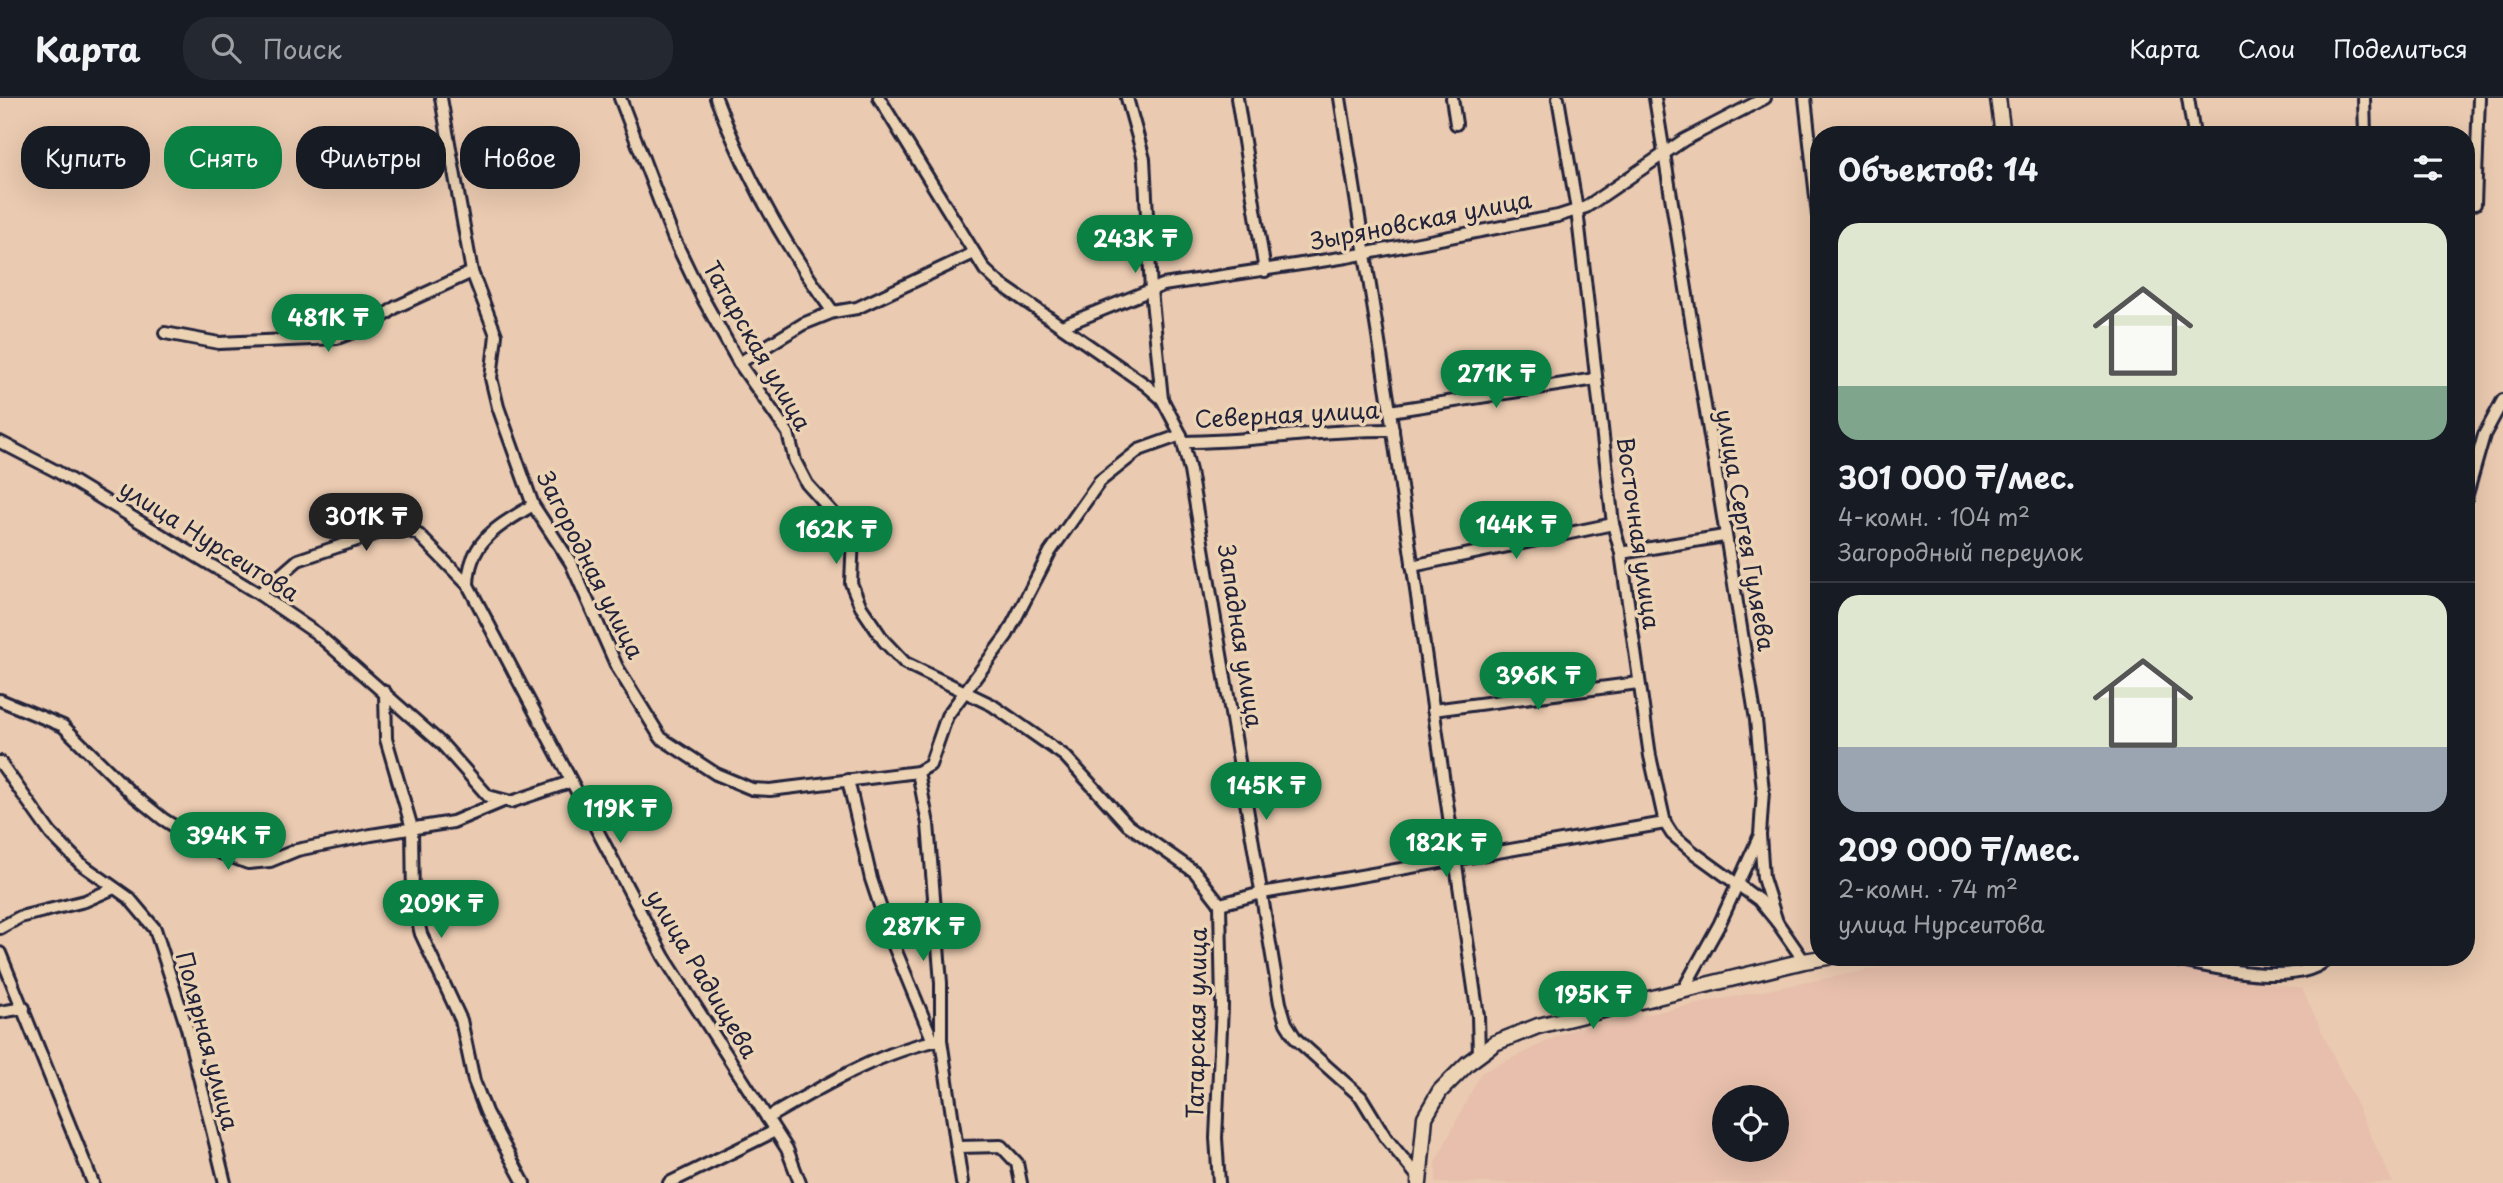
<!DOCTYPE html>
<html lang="ru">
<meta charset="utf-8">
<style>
:root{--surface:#171b24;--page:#242831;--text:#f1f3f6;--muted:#9ea1a6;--line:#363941;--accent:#0b8043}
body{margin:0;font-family:"Playpen Sans",sans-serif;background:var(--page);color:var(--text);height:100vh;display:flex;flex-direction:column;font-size:26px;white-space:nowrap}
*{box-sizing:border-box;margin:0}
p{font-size:23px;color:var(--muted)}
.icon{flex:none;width:38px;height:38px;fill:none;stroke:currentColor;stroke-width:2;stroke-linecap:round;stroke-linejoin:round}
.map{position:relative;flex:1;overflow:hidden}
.side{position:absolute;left:1810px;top:28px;width:665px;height:840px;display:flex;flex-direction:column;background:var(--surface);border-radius:28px;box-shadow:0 7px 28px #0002}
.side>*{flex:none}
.banner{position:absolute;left:21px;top:28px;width:665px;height:63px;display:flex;gap:14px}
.fabs{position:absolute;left:1712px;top:987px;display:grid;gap:14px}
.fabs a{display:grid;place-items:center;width:77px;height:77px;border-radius:50%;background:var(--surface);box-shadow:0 7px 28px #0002;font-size:35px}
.price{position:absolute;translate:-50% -60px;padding:0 16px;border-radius:24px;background:var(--accent);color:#fff;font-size:23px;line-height:46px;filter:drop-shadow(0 2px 4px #0008)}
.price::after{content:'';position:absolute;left:50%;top:42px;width:21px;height:16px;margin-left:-10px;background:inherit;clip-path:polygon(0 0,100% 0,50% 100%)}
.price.on{background:#222;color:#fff}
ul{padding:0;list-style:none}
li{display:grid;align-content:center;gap:14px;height:371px;padding:0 28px}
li+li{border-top:2px solid var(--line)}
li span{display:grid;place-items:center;height:217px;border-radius:21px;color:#555}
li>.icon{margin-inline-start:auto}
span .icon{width:126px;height:126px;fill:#fffc;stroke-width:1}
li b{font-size:30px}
h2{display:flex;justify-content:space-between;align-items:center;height:84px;padding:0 28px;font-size:30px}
.tag{padding:0 24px;border-radius:28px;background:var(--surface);box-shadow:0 7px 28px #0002;font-size:24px;line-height:63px}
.tag.on{background:var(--accent);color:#fff}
header{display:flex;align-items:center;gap:42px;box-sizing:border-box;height:98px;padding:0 35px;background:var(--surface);border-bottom:2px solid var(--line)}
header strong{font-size:33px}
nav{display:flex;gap:38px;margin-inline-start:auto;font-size:24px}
.search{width:490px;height:63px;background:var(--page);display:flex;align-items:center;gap:18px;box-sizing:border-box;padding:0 24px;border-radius:28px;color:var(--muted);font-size:26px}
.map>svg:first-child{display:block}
</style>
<header>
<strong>Карта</strong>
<div class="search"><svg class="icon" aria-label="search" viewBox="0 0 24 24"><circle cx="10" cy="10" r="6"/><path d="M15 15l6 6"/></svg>Поиск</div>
<nav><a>Карта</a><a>Слои</a><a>Поделиться</a></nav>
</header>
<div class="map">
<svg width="2503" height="1085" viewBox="0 0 2503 1085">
<rect width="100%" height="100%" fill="#eacab0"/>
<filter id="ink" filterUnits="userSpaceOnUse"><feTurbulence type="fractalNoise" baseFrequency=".0143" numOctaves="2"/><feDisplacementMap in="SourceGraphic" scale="14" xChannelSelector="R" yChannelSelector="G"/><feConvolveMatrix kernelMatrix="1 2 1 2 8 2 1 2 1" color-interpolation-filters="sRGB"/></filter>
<g filter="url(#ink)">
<path fill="#e7bfac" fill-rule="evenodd" d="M1981 859H2124L2302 891 2393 1085H1436V1063L1481 975 1573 931 1883 869ZM1724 999H1776V1052H1724Z"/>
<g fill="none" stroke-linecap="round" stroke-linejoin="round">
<defs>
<g id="minor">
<polyline points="441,0 472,174 496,237 491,280 498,309 533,407 571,465 617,569 661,640 716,676 752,691 770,692 918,674 930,667 947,618 1007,537 1050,454 1100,383 1139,352 1181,337"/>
<polyline points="620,0 673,139 702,199 739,265 788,335 795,363 807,386 853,437 851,485 861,509 884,543 905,565 992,607 1065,658 1128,727 1195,774 1220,806 1222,908 1216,1040 1219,1085"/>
<path d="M716 0C745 77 785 148 833 214"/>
<polyline points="879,0 985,172 999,185 1146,287 1162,301"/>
<polyline points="1127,0 1144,61 1151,192 1162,301 1181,337 1190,373 1280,905 1286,925 1296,941 1361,999 1386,1040 1419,1080"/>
<polyline points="1237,0 1265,173"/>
<polyline points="1340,0 1390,313 1478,918 1479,956"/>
<polyline points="1452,0 1456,26"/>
<polyline points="1558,0 1577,112 1613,426 1621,455 1650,658 1665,725 1672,736 1693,754 1759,802 1777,824"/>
<polyline points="1655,0 1756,622 1763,693 1760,737 1763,780 1777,824 1804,863"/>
<polyline points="1805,0 1818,117"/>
<polyline points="2188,0 2194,37"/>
<polyline points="2364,0 2365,37"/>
<polyline points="2475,106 2479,0"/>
<polyline points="1062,228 1163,187 1347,159 1558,118 1586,109 1684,42 1765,0"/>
<polyline points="165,235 219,245 337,240 370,228 396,209 472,174"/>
<polyline points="739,265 803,226 833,214 857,210 974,155"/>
<polyline points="1390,313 1596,281"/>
<polyline points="0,344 56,373 259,496 316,535 442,646 488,698 511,704 570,684"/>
<path d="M1184 344C1254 344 1323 331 1393 332"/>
<polyline points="2466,400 2484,337 2503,302"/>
<path d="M533 407C499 428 469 442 468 487L664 859 787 1051 800 1085"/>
<polyline points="1621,455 1724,438"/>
<polyline points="1412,468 1613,426"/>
<polyline points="259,496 298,462 398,428 419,437 468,487"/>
<polyline points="385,594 386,641 412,730 413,804 421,836 461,922 474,983 486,1014 524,1085"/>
<polyline points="0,602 63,628 132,696 163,721 210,751 248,765 270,763 297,752 371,737 453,724 501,704"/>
<polyline points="1433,612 1638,585"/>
<polyline points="0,664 51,736 81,766 129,800 155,831 187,930 225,1085"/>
<polyline points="918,674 928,726 941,885 941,942 962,1085"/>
<polyline points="848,682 871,781 891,841 933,943"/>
<polyline points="1220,806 1262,795 1665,725"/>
<polyline points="0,830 20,819 85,803 112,791"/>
<polyline points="0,855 93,1085"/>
<path d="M2163 859C2203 867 2299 893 2329 859"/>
<polyline points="1683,892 1719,827 1759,739"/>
<polyline points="0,914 24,910"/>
<path d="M767 1020C820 990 878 954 939 942"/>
<polyline points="959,1049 1001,1048 1017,1065 1021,1085"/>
<polyline points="669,1085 775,1033"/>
</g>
<g id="tertiary">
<polyline points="1998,0 2003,37"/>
<polyline points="1419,1085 1425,1019 1440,993 1468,965 1495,945 1538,928 1804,863 1828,859"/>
</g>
</defs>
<use href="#minor" stroke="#22223b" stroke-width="16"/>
<use href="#tertiary" stroke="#22223b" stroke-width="19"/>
<use href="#minor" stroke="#ecd3b4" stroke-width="10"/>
<use href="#tertiary" stroke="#ecd3b4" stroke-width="14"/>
</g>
</g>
<g text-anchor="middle" stroke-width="7" stroke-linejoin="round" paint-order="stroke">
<g font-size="23" fill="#22223b" stroke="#ecd3b4">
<text transform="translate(1421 123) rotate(-11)" y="8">Зыряновская улица</text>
<text transform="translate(757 248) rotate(60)" y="8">Татарская улица</text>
<text transform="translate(1287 317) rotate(-3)" y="8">Северная улица</text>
<text transform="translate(1745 432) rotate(80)" y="8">улица Сергея Гуляева</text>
<text transform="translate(1638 435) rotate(82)" y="8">Восточная улица</text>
<text transform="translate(209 443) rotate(32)" y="8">улица Нурсеитова</text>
<text transform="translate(590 467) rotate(63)" y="8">Загородная улица</text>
<text transform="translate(1240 538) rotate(81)" y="8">Западная улица</text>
<text transform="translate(702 876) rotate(59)" y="8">улица Радищева</text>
<text transform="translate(1197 925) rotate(-89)" y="8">Татарская улица</text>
<text transform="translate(207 943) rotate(75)" y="8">Полярная улица</text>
</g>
</g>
</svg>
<div class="fabs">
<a><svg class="icon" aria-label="locate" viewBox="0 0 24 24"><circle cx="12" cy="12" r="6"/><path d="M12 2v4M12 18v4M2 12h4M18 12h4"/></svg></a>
</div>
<b class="price" style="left:1135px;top:177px">243K ₸</b>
<b class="price" style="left:328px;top:256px">481K ₸</b>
<b class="price" style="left:1496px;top:312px">271K ₸</b>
<b class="price on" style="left:366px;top:455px">301K ₸</b>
<b class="price" style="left:1516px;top:463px">144K ₸</b>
<b class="price" style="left:836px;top:468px">162K ₸</b>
<b class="price" style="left:1538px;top:614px">396K ₸</b>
<b class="price" style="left:1266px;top:724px">145K ₸</b>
<b class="price" style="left:620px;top:747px">119K ₸</b>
<b class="price" style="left:228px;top:774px">394K ₸</b>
<b class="price" style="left:1446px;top:781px">182K ₸</b>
<b class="price" style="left:441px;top:842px">209K ₸</b>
<b class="price" style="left:923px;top:865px">287K ₸</b>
<b class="price" style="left:1593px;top:933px">195K ₸</b>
<div class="banner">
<a class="tag">Купить</a>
<a class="tag on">Снять</a>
<a class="tag">Фильтры</a>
<a class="tag">Новое</a>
</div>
<section class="side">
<h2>Объектов: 14<svg class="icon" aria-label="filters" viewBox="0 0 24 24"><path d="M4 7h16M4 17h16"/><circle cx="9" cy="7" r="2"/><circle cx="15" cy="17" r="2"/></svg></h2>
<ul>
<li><span style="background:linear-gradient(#dfe7d0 75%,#7fa58c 0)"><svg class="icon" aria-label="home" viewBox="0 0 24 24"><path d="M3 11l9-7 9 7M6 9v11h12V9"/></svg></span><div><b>301 000 ₸/мес.</b><p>4-комн. · 104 m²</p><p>Загородный переулок</p></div></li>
<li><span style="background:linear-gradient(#dfe7d0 70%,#9aa5b1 0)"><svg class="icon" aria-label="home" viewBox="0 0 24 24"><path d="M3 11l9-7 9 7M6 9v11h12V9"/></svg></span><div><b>209 000 ₸/мес.</b><p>2-комн. · 74 m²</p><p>улица Нурсеитова</p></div></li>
</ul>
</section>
</div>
